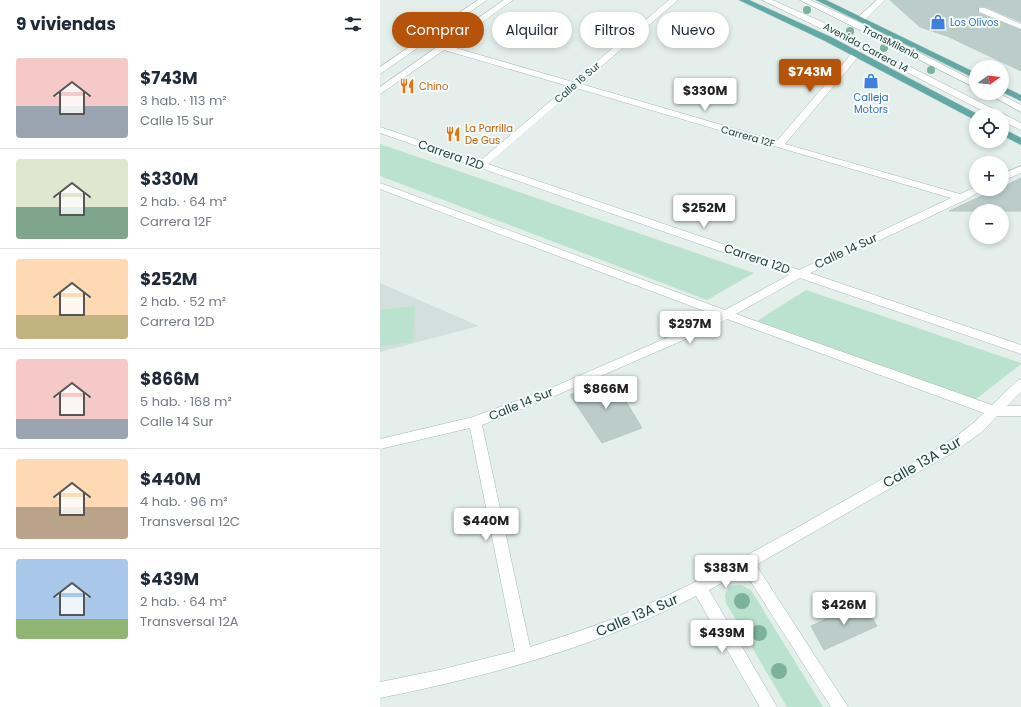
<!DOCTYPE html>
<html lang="es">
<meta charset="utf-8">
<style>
:root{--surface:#fff;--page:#f6f6f7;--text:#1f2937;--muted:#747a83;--line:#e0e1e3;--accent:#b45309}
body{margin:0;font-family:Poppins,sans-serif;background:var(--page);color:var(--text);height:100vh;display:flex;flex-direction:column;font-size:15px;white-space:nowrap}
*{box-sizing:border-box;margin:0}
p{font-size:13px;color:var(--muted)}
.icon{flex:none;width:22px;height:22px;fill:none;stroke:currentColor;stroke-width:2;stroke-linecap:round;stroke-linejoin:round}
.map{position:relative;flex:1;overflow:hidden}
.sheet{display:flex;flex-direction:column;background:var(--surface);width:380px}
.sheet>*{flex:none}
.hud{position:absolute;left:12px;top:12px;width:380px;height:36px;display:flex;gap:8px}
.needle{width:26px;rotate:76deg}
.tools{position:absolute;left:589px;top:60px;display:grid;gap:8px}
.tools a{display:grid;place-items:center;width:40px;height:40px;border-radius:50%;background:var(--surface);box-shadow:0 2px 6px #0003;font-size:20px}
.price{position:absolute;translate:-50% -34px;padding:0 9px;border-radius:4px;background:#fff;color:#222;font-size:13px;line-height:26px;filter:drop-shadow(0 1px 2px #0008)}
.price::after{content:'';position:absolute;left:50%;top:24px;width:12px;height:9px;margin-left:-6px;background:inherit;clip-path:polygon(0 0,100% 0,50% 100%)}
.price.current{background:var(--accent);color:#fff}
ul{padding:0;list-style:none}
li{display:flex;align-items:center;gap:12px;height:100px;padding:0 16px}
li+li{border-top:1px solid var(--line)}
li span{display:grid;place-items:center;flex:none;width:112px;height:80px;border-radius:4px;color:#555}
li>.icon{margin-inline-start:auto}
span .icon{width:48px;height:48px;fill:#fffc;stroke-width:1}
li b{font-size:17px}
h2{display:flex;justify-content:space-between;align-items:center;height:48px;padding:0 16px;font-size:17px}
.tag{padding:0 14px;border-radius:18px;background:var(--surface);box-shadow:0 2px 6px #0003;font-size:14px;line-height:36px}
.tag.current{background:var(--accent);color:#fff}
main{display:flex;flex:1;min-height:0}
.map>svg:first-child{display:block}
</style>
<main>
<section class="sheet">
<h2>9 viviendas<svg class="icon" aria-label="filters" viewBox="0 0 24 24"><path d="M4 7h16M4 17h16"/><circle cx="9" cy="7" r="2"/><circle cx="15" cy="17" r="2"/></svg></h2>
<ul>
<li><span style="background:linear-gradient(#f6c9c9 60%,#9aa5b1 0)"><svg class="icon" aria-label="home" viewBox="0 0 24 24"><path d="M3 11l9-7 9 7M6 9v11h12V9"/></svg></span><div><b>$743M</b><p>3 hab. · 113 m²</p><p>Calle 15 Sur</p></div></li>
<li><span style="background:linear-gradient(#dfe7d0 60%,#7fa58c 0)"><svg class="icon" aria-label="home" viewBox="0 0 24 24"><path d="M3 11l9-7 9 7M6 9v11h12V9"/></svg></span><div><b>$330M</b><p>2 hab. · 64 m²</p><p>Carrera 12F</p></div></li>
<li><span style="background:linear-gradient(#ffd9b3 70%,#c2b280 0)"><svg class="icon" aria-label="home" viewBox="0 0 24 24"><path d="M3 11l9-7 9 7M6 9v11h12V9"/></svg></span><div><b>$252M</b><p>2 hab. · 52 m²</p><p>Carrera 12D</p></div></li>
<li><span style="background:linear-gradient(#f6c9c9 75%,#9aa5b1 0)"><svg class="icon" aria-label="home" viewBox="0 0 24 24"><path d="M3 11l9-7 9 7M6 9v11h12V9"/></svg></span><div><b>$866M</b><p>5 hab. · 168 m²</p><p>Calle 14 Sur</p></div></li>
<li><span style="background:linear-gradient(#ffd9b3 60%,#b9a48a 0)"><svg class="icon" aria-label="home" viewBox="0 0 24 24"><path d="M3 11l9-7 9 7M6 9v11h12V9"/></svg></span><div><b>$440M</b><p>4 hab. · 96 m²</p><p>Transversal 12C</p></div></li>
<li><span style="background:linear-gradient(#a9c7e8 75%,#8fb573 0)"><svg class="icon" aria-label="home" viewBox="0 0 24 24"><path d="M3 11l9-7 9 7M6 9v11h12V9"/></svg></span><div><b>$439M</b><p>2 hab. · 64 m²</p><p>Transversal 12A</p></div></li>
</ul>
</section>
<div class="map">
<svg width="641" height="707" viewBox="0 0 641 707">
<rect width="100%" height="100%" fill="#e4efec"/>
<polygon fill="#d2dfdd" points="0,283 99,326 0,352"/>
<g fill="#bbe2ce">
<polygon points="0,144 374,273 327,300 0,176"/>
<polygon points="426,290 641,363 641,364 595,400 377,321"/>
<polygon points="35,306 33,342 0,346 0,310"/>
<polygon points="361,585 371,590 443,707 407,707 346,603 345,594 350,586"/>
</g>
<g fill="#bccdc9" stroke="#b5c9c5">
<polygon points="510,0 641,0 641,22 606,7 599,6 598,8 598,13 641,30 641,71 567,36 540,27"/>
<polygon points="641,178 641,211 569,211 617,189 622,189 622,187"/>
<polygon points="231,377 262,428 222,443 190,395"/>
<polygon points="482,602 497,626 444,650 431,626"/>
</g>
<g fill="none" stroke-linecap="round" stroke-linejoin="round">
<defs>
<g id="minor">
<polygon points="98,0 107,0 0,74 0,67"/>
<path d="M124 0H133L69 46 193 82 289 0H298L201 84 397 141 473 52H479L480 54 479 56 405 144 580 194 596 187V189H604L585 200 430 273 641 345V354L420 278 356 314 612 405 637 381 641 379V392L627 406H641V416H617L603 431 577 450 376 565 468 707H451L364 571 329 590 397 707H380L316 596C217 647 109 676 0 698V682L59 670 135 651 90 428 0 449V439L93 417 171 388 321 323 335 315 0 189V183L345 310 409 275 0 133V127L100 161 188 86 64 50 0 94V87ZM196 88 571 198 419 270 108 164ZM347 319 604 413C571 446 525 465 485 489 409 532 333 577 252 611 219 625 185 636 150 647L102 425 179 394 329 329Z"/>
<polygon points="382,0 392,0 440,21 641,123 641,130 622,121 622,115 611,115 434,25"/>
<polygon points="420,0 430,0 485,25 596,82 596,88"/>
<polygon points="497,0 505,0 484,21 478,21 478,17"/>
<polygon points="599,8 605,8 641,24 641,29 599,12"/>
<polygon points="607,93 618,93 641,105 641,112"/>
<polygon points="641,166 641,173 622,181 622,174"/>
</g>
<g id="major">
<polygon points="359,0 369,0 451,37 599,115 596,115 596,120 593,119 445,41"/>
<polygon points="436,0 446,0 596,73 596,79"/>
<polygon points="622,86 641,95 641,101 622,92"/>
<polygon points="622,128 641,138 641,145 622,135"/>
</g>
</defs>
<use href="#minor" stroke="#a6b8b5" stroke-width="1"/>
<use href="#major" stroke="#c1caca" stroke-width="1"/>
<use href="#minor" fill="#fff" fill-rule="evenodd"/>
<use href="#major" fill="#64a8a5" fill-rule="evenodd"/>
</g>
<g fill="#7cb19c">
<circle cx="427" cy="10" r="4"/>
<circle cx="470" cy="31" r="4"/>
<circle cx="504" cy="48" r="4"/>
<circle cx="551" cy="70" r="4"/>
<circle cx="362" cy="601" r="8"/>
<circle cx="379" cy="633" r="8"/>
<circle cx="399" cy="671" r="8"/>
</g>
<defs>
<symbol id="shop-bare" viewBox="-9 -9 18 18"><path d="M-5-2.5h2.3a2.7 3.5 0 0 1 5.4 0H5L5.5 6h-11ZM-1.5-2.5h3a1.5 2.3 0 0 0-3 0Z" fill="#3f7fe0" stroke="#f5fbf9" stroke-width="2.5" paint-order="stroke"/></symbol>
<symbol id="restaurant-bare" viewBox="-9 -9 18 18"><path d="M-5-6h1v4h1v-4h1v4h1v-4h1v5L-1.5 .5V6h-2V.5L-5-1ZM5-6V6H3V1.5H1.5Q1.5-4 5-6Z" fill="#e8710a" stroke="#f5fbf9" stroke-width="2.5" paint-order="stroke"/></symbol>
</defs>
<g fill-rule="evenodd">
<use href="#shop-bare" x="547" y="11" width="22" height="22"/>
<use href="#shop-bare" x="480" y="70" width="22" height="22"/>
<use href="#restaurant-bare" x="16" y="75" width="22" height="22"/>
<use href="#restaurant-bare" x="62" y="123" width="22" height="22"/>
</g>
<g text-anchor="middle" stroke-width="4" stroke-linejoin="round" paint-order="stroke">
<g font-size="10" fill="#366cbe" stroke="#f5fbf9" text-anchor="start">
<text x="570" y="26">Los Olivos</text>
<text x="491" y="101" text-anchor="middle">Calleja<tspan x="491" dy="12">Motors</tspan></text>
</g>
<g font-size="10" fill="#214341" stroke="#f5fbf9">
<text transform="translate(511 42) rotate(27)" y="4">TransMilenio</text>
<text transform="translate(486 47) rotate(28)" y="4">Avenida Carrera 14</text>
<text transform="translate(197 82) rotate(-41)" y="4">Calle 16 Sur</text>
<text transform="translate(368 136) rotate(16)" y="4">Carrera 12F</text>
</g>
<g font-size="10" fill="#c56008" stroke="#f5fbf9" text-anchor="start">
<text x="39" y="90">Chino</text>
<text x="85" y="132">La Parrilla<tspan x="85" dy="12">De Gus</tspan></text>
</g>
<g font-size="12" fill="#214341" stroke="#f5fbf9">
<text transform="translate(71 155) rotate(19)" y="4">Carrera 12D</text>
<text transform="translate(466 251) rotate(-25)" y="4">Calle 14 Sur</text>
<text transform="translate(377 259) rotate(19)" y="4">Carrera 12D</text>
<text transform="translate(141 404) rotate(-22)" y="4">Calle 14 Sur</text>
</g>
<g font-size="14" fill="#214341" stroke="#f5fbf9">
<text transform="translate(542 462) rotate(-30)" y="5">Calle 13A Sur</text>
<text transform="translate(257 615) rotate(-23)" y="5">Calle 13A Sur</text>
</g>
</g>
</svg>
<div class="tools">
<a><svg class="needle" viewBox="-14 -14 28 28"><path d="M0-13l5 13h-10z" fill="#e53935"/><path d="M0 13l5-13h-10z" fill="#747a83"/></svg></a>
<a><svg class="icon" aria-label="locate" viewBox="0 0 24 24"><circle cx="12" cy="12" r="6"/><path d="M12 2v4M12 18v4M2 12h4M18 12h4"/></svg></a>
<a>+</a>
<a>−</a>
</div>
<b class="price current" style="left:430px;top:93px">$743M</b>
<b class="price" style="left:325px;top:112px">$330M</b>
<b class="price" style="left:324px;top:229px">$252M</b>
<b class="price" style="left:310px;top:345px">$297M</b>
<b class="price" style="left:226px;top:410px">$866M</b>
<b class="price" style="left:106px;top:542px">$440M</b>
<b class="price" style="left:346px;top:589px">$383M</b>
<b class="price" style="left:464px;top:626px">$426M</b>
<b class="price" style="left:342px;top:654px">$439M</b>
<div class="hud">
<a class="tag current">Comprar</a>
<a class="tag">Alquilar</a>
<a class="tag">Filtros</a>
<a class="tag">Nuevo</a>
</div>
</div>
</main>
